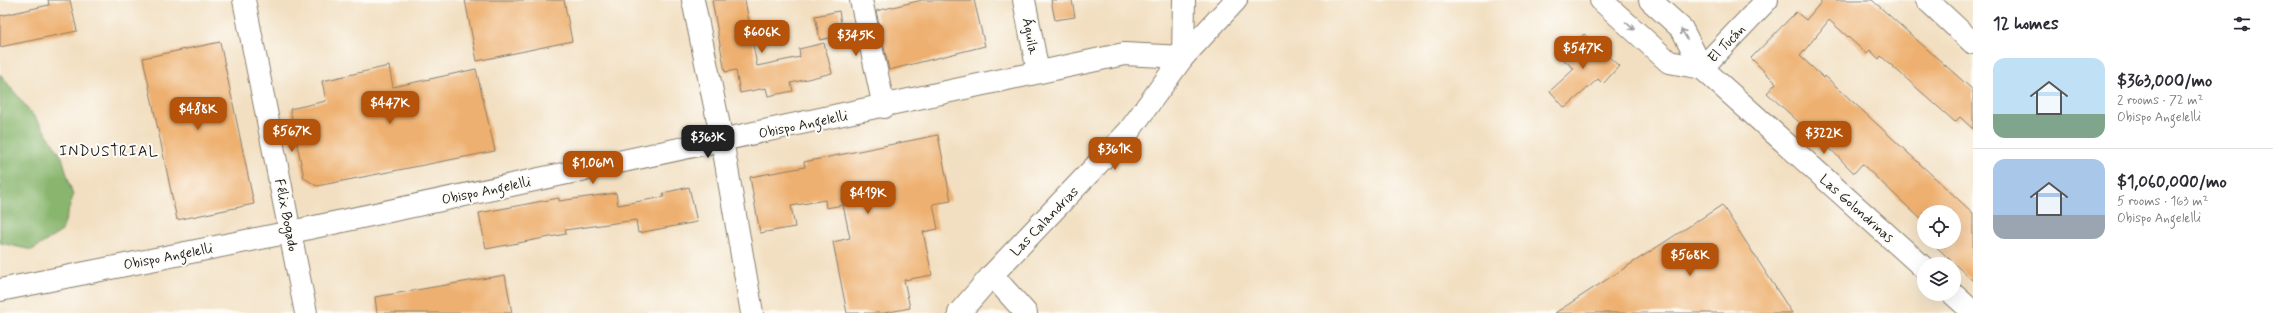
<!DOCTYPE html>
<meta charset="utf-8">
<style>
:root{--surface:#fff;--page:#f7f7f7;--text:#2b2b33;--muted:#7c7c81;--line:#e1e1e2;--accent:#b45309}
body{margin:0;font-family:Mynerve,sans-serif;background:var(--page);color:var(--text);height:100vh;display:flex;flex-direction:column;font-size:15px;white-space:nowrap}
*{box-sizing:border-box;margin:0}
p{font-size:13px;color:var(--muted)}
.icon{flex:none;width:22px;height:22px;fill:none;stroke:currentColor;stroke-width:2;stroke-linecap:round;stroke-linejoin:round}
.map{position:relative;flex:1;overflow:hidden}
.details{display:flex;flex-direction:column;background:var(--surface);width:300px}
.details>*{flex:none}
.fabs{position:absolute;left:1917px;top:205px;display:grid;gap:8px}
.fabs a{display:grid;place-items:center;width:44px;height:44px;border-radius:50%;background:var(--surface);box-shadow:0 4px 16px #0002;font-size:20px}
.price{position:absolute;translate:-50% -34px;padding:0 9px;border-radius:8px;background:var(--accent);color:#fff;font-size:13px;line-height:26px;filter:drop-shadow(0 1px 2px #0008)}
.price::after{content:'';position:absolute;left:50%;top:24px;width:12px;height:9px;margin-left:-6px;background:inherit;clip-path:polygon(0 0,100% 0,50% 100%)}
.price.current{background:#222;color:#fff}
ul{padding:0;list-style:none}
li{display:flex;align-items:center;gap:12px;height:100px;padding:0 20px}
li+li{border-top:1px solid var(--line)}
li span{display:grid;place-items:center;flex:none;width:112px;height:80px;border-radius:12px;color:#555}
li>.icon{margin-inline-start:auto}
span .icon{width:48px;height:48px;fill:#fffc;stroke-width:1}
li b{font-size:17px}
h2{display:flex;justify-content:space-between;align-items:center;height:48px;padding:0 20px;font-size:17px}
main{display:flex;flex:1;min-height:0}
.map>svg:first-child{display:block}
</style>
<main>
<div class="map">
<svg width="1973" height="313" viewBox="0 0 1973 313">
<rect width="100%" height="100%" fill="#fdfcf7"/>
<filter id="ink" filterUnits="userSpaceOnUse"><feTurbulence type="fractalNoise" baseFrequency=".025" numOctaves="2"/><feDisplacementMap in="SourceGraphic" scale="8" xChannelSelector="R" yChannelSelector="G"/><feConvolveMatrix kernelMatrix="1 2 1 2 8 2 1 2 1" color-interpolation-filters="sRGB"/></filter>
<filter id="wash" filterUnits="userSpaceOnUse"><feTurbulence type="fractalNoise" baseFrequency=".012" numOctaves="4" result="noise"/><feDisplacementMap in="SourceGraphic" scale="16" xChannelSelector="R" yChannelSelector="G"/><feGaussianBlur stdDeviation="0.9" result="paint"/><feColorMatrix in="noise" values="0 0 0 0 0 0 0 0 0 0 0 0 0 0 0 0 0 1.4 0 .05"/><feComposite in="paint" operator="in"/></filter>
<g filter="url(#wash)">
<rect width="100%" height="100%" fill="#f2dfc1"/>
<polygon fill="#89b66e" stroke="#526945" points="0,74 41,125 62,157 73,196 62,231 32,250 0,243"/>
<g id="blocks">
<g fill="#eeb06f">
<polygon points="48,0 70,0 77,31 0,47 0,16 49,5"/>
<polygon points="465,0 564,0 572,41 477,61"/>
<polygon points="712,0 745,0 757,66 800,57 799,49 824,43 832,73 791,83 793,91 768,96 766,88 740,93 736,70 725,72"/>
<polygon points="922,0 974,0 985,46 889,70 876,11"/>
<polygon points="1051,0 1072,0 1075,17 1055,20"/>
<polygon points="1823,0 1872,0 1973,90 1973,129 1960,117 1955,122 1881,56 1879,59 1870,50 1867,54 1829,20 1800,56 1824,78 1825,76 1973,213 1973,281 1931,242 1954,242 1954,212 1924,212 1924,222 1862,164 1854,173 1813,131 1811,133 1767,93 1776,83 1751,58 1796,12 1806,20"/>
<polygon points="839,11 843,35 820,40 815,16"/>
<polygon points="1584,34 1619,66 1603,84 1598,79 1565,108 1550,91 1574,69 1562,58"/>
<polygon points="220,42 254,204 177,220 143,58"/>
<polygon points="389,66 393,87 476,69 495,151 317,186 304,178 290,109 326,101 322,81"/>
<polygon points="938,135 951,201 933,204 938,229 923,232 932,275 904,280 910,308 884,313 847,313 833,242 850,238 843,205 826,208 825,200 791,206 795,227 760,233 750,177 805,167 804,162"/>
<polygon points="689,187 697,222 638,233 636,220 565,230 566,234 486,249 479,213 559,198 559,201 616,193 618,205 664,197 663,193"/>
<polygon points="1722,205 1792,313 1555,313"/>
<polygon points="505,275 512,313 377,313 375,297"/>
</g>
</g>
</g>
<g filter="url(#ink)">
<use href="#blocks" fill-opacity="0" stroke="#877e6e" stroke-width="1"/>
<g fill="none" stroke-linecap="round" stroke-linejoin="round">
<defs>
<g id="street">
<polyline points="244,0 306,313"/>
<polyline points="693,0 722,140 752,313"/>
<polyline points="861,0 884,107"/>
<polyline points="1024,0 1038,72"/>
<polyline points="1601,0 1669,62 1702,68"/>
<polyline points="1650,0 1682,29 1702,68 1924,268"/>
<polyline points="1927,0 1973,43"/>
<polyline points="1702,68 1767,0"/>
<polyline points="992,275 1026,313"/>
<polyline points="0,290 291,232 1124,54 1183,57 1184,0"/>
<polyline points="1953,294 1973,312"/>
<polyline points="959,313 992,275 1129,131 1183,57 1236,0"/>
</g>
</defs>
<use href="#street" stroke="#877e6e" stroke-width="24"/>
<use href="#street" stroke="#fff" stroke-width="22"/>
</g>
<defs><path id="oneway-shaft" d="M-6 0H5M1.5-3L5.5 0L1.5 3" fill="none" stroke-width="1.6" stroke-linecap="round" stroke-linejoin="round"/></defs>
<g stroke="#999">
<use href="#oneway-shaft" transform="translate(1630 26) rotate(42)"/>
<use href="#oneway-shaft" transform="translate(1684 34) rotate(-120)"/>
</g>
</g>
<g text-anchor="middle" stroke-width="4" stroke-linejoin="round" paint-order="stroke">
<g font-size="14" fill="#1c1c1c" stroke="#fdfcf7">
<text transform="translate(1031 36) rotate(79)" y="5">Águila</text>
<text transform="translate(1726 43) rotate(-46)" y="5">El Tucán</text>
<text transform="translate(803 124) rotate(-12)" y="5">Obispo Angelelli</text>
<text transform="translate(486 190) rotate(-12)" y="5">Obispo Angelelli</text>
<text transform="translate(1857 208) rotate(42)" y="5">Las Golondrinas</text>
<text transform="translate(287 215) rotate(79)" y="5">Félix Bogado</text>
<text transform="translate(1044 221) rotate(-46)" y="5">Las Calandrias</text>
<text transform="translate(168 256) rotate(-11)" y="5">Obispo Angelelli</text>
</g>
<g font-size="15" letter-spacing="1" fill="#1c1c1c" stroke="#fdfcf7">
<text x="109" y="156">INDUSTRIAL</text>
</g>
</g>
</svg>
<div class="fabs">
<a><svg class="icon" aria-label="locate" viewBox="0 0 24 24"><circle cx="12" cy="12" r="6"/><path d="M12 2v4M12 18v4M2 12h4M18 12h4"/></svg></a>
<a><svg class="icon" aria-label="layers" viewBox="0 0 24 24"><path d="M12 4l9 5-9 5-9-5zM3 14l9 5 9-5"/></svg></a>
</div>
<b class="price" style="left:762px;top:54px">$606K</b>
<b class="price" style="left:856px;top:57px">$345K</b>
<b class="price" style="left:1583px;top:70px">$547K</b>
<b class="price" style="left:390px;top:125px">$447K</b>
<b class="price" style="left:198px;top:131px">$488K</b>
<b class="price" style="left:292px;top:153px">$567K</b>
<b class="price" style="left:1824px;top:155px">$322K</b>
<b class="price current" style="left:708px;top:159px">$363K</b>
<b class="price" style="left:1115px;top:171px">$361K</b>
<b class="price" style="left:593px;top:185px">$1.06M</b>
<b class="price" style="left:868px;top:215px">$419K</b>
<b class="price" style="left:1690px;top:277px">$568K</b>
</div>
<section class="details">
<h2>12 homes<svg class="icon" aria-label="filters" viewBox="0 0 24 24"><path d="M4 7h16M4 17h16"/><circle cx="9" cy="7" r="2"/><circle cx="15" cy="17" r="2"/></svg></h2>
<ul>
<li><span style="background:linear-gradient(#bfe0f5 70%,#7fa58c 0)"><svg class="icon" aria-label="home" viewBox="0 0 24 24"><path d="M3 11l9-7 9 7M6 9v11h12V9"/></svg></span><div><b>$363,000/mo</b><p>2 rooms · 72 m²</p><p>Obispo Angelelli</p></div></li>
<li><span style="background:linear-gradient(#a9c7e8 70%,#9aa5b1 0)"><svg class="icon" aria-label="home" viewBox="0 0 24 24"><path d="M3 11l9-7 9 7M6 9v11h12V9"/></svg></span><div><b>$1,060,000/mo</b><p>5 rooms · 163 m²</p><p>Obispo Angelelli</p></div></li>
</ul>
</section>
</main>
